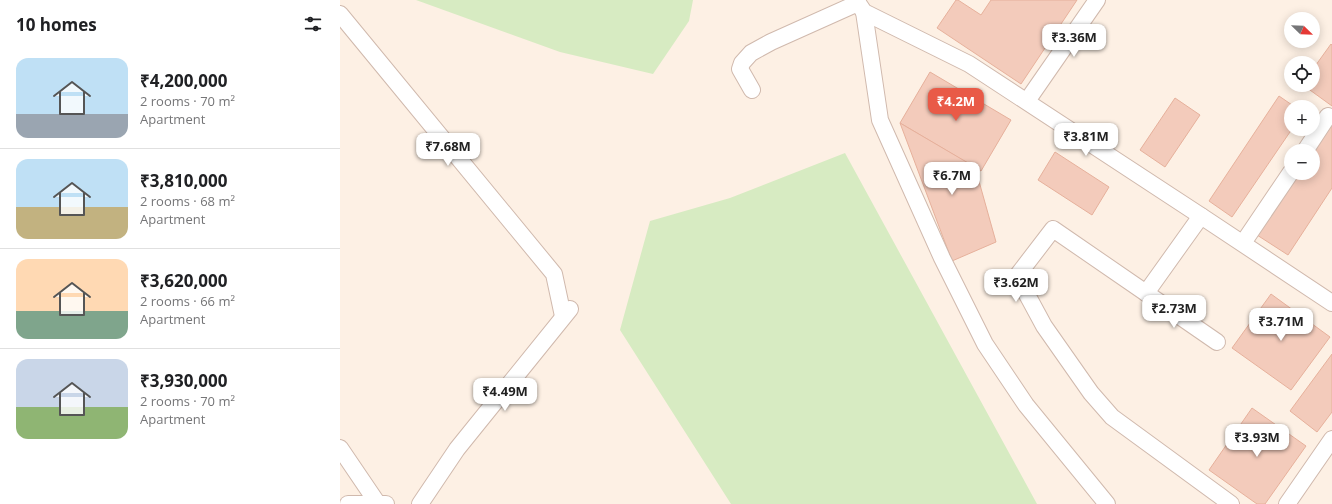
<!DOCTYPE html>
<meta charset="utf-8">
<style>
:root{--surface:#fff;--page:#f2f2f2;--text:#202124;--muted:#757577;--line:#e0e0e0;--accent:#e95a47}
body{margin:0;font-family:"Open Sans",sans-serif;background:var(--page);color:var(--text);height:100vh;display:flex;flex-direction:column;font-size:15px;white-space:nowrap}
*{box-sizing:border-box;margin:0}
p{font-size:13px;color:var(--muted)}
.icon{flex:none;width:22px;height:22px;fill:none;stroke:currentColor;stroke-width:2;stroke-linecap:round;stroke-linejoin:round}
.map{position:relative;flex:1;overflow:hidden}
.sheet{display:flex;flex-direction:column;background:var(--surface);width:340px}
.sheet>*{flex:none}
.needle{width:26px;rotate:113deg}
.fabs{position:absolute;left:944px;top:12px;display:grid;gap:8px}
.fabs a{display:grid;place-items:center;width:36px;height:36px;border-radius:50%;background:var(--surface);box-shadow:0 2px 10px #0003;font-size:20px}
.price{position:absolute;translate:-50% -34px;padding:0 9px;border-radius:8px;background:#fff;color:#222;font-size:13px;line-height:26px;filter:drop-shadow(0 1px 2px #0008)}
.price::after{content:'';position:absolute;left:50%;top:24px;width:12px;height:9px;margin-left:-6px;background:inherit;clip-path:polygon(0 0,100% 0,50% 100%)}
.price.selected{background:var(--accent);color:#fff}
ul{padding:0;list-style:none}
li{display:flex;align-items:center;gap:12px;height:100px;padding:0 16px}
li+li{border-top:1px solid var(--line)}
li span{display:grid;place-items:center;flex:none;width:112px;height:80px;border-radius:12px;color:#555}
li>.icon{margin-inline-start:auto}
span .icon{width:48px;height:48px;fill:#fffc;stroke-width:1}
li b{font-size:17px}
h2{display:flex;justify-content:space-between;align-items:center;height:48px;padding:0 16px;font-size:17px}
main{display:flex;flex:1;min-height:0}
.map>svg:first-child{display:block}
</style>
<main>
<section class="sheet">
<h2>10 homes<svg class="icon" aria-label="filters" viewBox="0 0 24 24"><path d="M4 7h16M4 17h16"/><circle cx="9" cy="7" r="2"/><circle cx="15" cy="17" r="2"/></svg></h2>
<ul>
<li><span style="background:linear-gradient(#bfe0f5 70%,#9aa5b1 0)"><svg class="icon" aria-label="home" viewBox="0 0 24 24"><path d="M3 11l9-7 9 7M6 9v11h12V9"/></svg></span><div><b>₹4,200,000</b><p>2 rooms · 70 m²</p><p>Apartment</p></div></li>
<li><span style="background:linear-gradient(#bfe0f5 60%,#c2b280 0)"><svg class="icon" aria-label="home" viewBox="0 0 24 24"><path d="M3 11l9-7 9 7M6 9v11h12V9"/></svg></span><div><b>₹3,810,000</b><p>2 rooms · 68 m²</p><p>Apartment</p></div></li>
<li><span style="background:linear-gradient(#ffd9b3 65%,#7fa58c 0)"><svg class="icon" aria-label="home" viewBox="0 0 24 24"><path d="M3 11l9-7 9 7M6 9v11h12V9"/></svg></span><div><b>₹3,620,000</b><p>2 rooms · 66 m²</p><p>Apartment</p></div></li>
<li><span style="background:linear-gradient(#c9d6e8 60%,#8fb573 0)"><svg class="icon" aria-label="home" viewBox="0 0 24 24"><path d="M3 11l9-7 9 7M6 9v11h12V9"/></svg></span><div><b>₹3,930,000</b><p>2 rooms · 70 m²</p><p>Apartment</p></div></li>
</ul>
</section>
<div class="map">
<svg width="992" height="504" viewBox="0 0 992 504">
<rect width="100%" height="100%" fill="#fdf0e4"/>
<g fill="#d7ebc2">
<polygon points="76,0 353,0 349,21 313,74 220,52"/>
<polygon points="505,153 697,504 391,504 280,330 310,221 390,198"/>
</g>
<g fill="#f3cbbb" stroke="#e6b09b">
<polygon points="616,0 618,0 641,15 651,0 737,0 681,84 597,28"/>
<polygon points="991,44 992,45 992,106 963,85 973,85 973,69"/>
<polygon points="590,72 671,120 641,171 560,123"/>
<polygon points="939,96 955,107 951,107 952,129 892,217 869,201"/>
<polygon points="835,98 860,115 825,167 800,150"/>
<polygon points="992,121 992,188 948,255 917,235 958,173 973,173 973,151"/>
<polygon points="560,123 635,167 656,242 612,261"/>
<polygon points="715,152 769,187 752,215 698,180"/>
<polygon points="931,294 990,337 951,390 892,348"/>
<polygon points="992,354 992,412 977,432 950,411"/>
<polygon points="912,408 966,446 925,504 917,504 869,470"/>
</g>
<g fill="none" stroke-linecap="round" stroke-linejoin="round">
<defs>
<g id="minor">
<polyline points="516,0 524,12 629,64 861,216 992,303"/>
<polyline points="524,12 540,120 602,258 645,344 686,405 767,504"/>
<polyline points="0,14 214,274 223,316"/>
<polyline points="412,90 400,69 402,63 411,53 431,42 518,3"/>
<polyline points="687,101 757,0"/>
<polyline points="965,151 988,116"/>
<polyline points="861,216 806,293 713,229 677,276 704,326 751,393 772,417 891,504"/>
<polyline points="903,243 951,172"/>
<polyline points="806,293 877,342"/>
<polyline points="0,448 38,504"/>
<polyline points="8,504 46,504"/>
<polyline points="80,504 117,449 230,309"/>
<polyline points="947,504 992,439"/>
</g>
</defs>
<use href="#minor" stroke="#d0b9ad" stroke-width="18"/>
<use href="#minor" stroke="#fff" stroke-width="16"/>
</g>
</svg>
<div class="fabs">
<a><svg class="needle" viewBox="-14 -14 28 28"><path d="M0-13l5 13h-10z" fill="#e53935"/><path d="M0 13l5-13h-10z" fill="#757577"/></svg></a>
<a><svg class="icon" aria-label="locate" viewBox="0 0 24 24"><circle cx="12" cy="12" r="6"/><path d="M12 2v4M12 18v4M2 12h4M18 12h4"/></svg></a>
<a>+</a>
<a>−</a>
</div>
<b class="price" style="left:734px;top:58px">₹3.36M</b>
<b class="price selected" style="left:616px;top:122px">₹4.2M</b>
<b class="price" style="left:746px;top:157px">₹3.81M</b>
<b class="price" style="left:108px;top:167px">₹7.68M</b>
<b class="price" style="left:612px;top:196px">₹6.7M</b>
<b class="price" style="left:676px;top:303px">₹3.62M</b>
<b class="price" style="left:834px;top:329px">₹2.73M</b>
<b class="price" style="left:941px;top:342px">₹3.71M</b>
<b class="price" style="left:165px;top:412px">₹4.49M</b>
<b class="price" style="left:917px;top:458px">₹3.93M</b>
</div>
</main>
